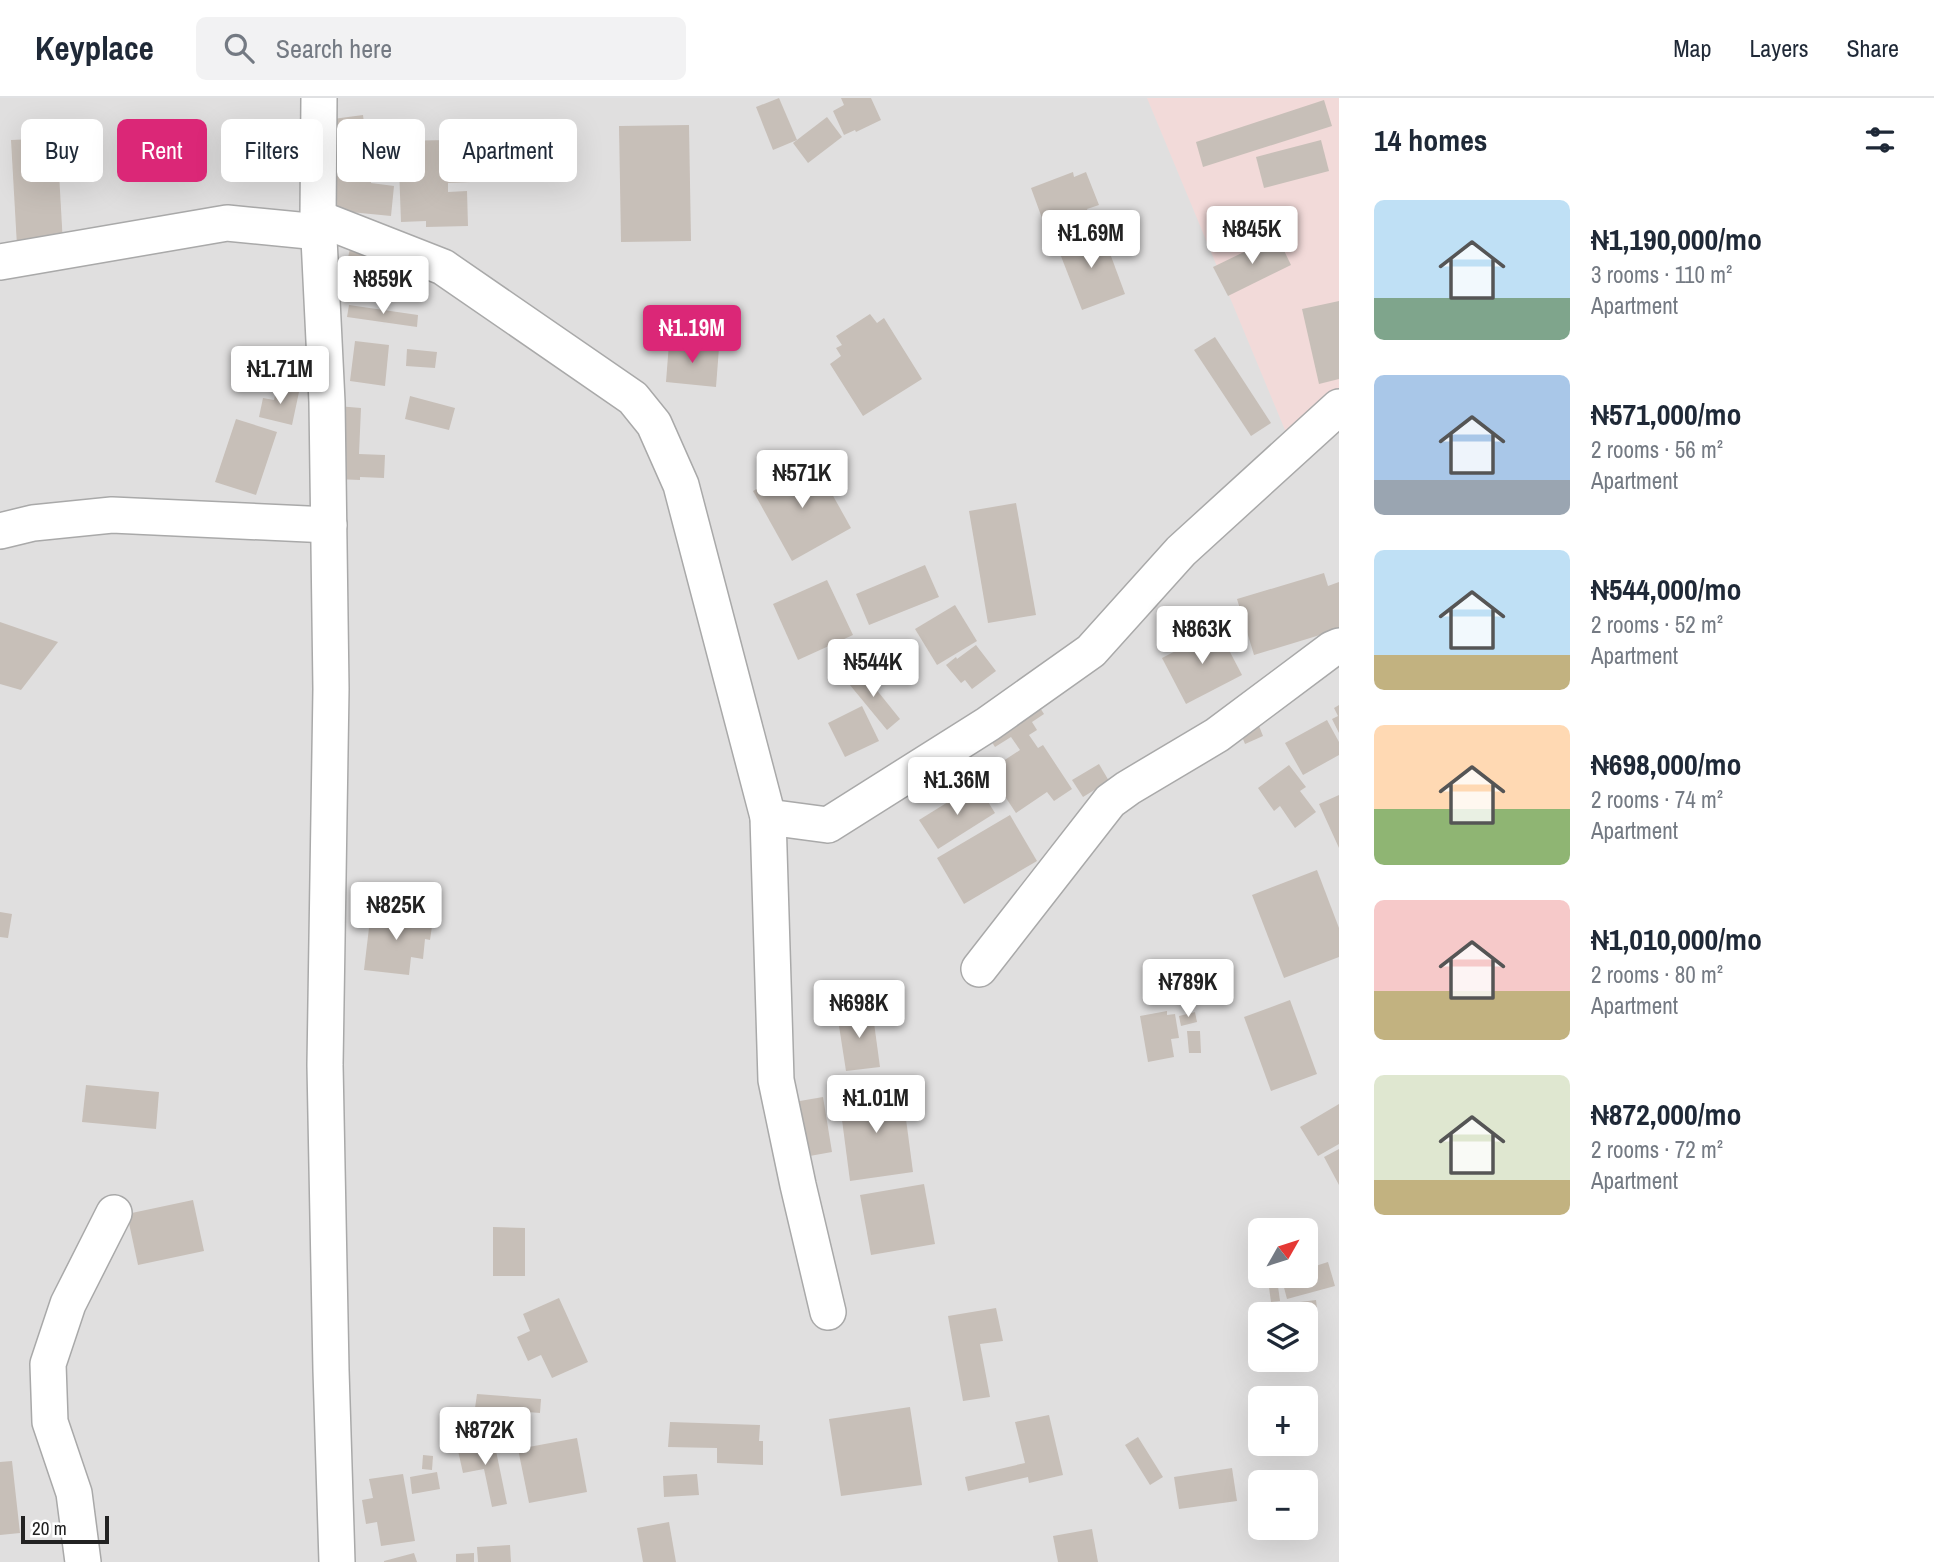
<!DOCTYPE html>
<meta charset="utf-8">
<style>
:root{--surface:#fff;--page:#f2f2f3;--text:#1f2937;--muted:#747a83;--line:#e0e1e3;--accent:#db2777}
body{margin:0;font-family:"Archivo Narrow",sans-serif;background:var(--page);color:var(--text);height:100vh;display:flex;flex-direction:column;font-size:26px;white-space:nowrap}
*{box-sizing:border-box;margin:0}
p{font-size:23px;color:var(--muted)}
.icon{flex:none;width:38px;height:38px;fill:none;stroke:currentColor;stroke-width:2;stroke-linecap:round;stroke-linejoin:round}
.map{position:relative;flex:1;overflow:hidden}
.drawer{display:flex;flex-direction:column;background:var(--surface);width:595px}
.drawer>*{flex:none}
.hud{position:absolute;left:21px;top:21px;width:665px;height:63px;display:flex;gap:14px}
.needle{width:46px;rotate:51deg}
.tools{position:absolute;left:1248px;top:1120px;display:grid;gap:14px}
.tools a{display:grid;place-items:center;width:70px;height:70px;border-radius:10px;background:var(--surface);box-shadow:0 7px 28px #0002;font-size:35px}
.scale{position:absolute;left:21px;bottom:18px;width:88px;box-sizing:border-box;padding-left:7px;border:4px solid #222;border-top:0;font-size:19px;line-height:24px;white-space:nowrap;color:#222;-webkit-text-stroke:5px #fff;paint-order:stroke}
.price{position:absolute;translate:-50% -60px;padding:0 16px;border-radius:7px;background:#fff;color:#222;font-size:23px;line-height:46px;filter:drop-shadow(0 2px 4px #0008)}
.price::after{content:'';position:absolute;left:50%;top:42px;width:21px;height:16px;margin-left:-10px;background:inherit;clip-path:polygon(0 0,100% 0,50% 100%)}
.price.selected{background:var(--accent);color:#fff}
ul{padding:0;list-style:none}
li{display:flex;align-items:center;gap:21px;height:175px;padding:0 35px}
li span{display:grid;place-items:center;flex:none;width:196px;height:140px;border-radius:10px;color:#555}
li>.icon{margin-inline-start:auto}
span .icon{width:84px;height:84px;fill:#fffc;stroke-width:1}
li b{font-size:30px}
h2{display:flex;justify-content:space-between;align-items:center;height:84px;padding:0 35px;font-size:30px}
.pill{padding:0 24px;border-radius:10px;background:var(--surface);box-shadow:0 7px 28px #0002;font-size:24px;line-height:63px}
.pill.selected{background:var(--accent);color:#fff}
header{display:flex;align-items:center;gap:42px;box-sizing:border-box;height:98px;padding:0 35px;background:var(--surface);border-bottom:2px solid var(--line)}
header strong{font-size:33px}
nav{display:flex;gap:38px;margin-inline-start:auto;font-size:24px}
.search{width:490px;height:63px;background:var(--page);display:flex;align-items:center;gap:18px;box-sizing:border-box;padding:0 24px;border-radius:10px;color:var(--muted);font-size:26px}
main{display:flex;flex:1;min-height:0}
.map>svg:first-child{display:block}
</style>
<header>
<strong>Keyplace</strong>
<div class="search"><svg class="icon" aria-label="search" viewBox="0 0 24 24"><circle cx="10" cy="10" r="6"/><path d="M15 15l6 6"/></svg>Search here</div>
<nav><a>Map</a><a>Layers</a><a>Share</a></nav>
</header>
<main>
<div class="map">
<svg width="1339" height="1464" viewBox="0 0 1339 1464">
<rect width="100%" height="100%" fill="#f2efe9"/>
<path fill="#e0dfdf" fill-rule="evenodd" d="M0 0H1339V1464H0ZM1260 1132H1306V1178H1260ZM1260 1216H1306V1262H1260ZM1260 1300H1306V1346H1260ZM1260 1384H1306V1430H1260Z"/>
<polygon fill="#f2dad9" points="1147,0 1339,0 1339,314 1290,344"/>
<g fill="#c7bfb8">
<polygon points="779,0 797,42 773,52 756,9"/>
<polygon points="841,0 871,0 881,22 856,34 855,32 844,37 833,13 844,7"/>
<polygon points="1324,2 1332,28 1203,69 1196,44"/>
<polygon points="363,17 366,41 335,45 333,21"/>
<polygon points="827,19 842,39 808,65 793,45"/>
<polygon points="689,27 691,143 621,144 619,28"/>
<polygon points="57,40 63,146 17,148 11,42"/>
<polygon points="448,42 447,43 471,42 472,84 448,85 448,94 467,93 468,128 426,129 426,123 401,124 398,43"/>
<polygon points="1321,42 1329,73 1264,90 1256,59"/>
<polygon points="325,65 373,71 371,85 394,88 391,118 320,111"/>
<polygon points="1073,74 1074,79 1086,74 1099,107 1087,111 1093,126 1050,142 1031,90"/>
<polygon points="1101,131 1125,196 1082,212 1057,148"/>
<polygon points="1277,138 1291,167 1228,198 1213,169"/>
<polygon points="352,142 385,150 375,193 342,186"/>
<polygon points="1339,203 1339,281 1319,286 1302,211"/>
<polygon points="349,207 418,217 417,229 347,219"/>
<polygon points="870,216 877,225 884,220 922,281 863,318 830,266 841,258 836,250 842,247 836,238"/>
<polygon points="1215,239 1271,325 1251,338 1194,252"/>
<polygon points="355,243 389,247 385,288 350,283"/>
<polygon points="669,245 719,250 716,289 666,284"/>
<polygon points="407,251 437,254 435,270 406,268"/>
<polygon points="277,288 299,294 292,327 259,319 263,300 274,302"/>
<polygon points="410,298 455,310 449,332 405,321"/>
<polygon points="337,308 361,310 359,356 385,357 384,380 360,379 360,382 336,381"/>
<polygon points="236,321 277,334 256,397 215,384"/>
<polygon points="812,360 851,430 792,463 753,393"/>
<polygon points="1016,405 1036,517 988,525 969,413"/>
<polygon points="925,467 939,499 869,527 856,496"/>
<polygon points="1324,475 1328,488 1339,484 1339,540 1322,545 1320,537 1254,557 1237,501"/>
<polygon points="827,482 853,537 798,562 773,506"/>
<polygon points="955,507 977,543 937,567 915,531"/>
<polygon points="0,524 58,544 21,592 0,586"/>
<polygon points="1218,531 1242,577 1186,606 1162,560"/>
<polygon points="976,547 996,573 972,591 965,582 961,585 946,567 956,559 957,561"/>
<polygon points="859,570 900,621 887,632 845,581"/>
<polygon points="1037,605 1044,616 1032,624 1037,632 1029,637 1038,650 1043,647 1072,691 1054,703 1047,694 1016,715 988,673 1020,652 1011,639 995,649 988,638"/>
<polygon points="1339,607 1339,635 1332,621 1338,618 1334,610"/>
<polygon points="862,608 879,643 845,659 828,625"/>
<polygon points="1327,622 1339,644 1339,657 1303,677 1285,645"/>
<polygon points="1257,623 1263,638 1245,646 1239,631"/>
<polygon points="1099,666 1109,683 1083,699 1072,682"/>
<polygon points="1289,667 1306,689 1300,693 1316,714 1295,730 1280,708 1274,713 1258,690"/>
<polygon points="977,686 995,715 938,751 919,722"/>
<polygon points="1339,697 1339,750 1319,706"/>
<polygon points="1010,717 1037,763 964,806 937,760"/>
<polygon points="1317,772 1339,830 1339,859 1284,880 1252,797"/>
<polygon points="371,813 433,821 430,842 425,841 423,861 411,859 409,877 364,872"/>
<polygon points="0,814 12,816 8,840 0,839"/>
<polygon points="1290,902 1317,976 1271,993 1244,919"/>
<polygon points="872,910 880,969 846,973 837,915"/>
<polygon points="1167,913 1167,917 1175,916 1179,940 1171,941 1174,959 1148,964 1140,918"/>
<polygon points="1195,914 1197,924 1181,928 1179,918"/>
<polygon points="1187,933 1200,933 1201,955 1189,955"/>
<polygon points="86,987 159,994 156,1031 82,1024"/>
<polygon points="902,991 913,1074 850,1083 839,999"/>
<polygon points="823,999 832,1054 804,1059 794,1004"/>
<polygon points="1339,1006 1339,1046 1318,1058 1300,1029"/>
<polygon points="1339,1051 1339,1087 1324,1059"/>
<polygon points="924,1086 935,1146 871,1157 860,1097"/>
<polygon points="193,1102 204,1153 138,1167 127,1116"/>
<polygon points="493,1129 525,1130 525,1178 493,1178"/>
<polygon points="1328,1164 1335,1188 1287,1201 1281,1178 1306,1178 1306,1171"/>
<polygon points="1277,1181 1280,1203 1271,1204 1268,1182"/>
<polygon points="559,1200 588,1264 552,1280 541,1257 528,1263 517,1239 530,1233 523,1216"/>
<polygon points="1316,1202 1318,1220 1306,1221 1306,1216 1277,1216 1276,1207"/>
<polygon points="996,1210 1003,1243 980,1246 990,1299 963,1303 948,1218"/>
<polygon points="477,1296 541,1301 540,1315 475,1310"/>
<polygon points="910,1309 922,1387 841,1398 829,1321"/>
<polygon points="1049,1317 1063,1377 1029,1385 1028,1379 968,1393 965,1379 1025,1365 1015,1324"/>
<polygon points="670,1324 760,1327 759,1343 763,1343 763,1367 717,1365 717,1350 668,1349"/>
<polygon points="1138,1339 1163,1379 1150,1387 1125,1347"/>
<polygon points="577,1340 587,1394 529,1405 518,1351"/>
<polygon points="492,1341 494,1343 507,1406 492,1409 484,1371 463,1375 457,1348"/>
<polygon points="423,1357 433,1358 432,1372 422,1371"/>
<polygon points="12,1363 20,1435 0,1437 0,1364"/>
<polygon points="1232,1370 1237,1403 1179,1411 1174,1379"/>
<polygon points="437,1374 440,1391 412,1396 410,1379"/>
<polygon points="403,1376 415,1443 381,1448 377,1424 366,1426 362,1402 373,1400 369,1381"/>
<polygon points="697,1376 699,1397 664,1399 663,1378"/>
<polygon points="669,1424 676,1464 643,1464 637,1430"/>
<polygon points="1092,1431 1098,1464 1058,1464 1053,1438"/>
<polygon points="510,1447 511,1464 478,1464 477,1449"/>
<polygon points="414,1455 417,1464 384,1464 384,1463"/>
<polygon points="474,1455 474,1464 456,1464 456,1456"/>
</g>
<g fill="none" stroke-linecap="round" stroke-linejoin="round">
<defs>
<g id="minor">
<polyline points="319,0 318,120 327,304 331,591 325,967 331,1272 337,1464"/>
<polyline points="318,120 443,169 633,300 654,326 681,387 768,719 776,982 798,1087 828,1214"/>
<polyline points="0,164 227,125 319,134"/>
<polyline points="0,433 33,425 112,417 329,427"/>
<polyline points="768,719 828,727 988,626 1091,553 1181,453 1339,309"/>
<polyline points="979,871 1110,703 1128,690 1217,637 1332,551 1339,548"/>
<polyline points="83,1464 74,1395 50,1324 48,1266 68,1206 114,1115"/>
</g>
</defs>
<use href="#minor" stroke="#a9a9a9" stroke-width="38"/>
<use href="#minor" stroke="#fff" stroke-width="35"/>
</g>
</svg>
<div class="tools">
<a><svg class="needle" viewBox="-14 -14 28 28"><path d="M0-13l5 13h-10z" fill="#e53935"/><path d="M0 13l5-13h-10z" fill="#747a83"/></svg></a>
<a><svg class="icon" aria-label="layers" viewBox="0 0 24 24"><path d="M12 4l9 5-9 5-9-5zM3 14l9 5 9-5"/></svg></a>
<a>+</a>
<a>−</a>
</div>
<div class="scale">20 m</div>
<b class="price" style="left:1252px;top:168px">₦845K</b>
<b class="price" style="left:1091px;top:172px">₦1.69M</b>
<b class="price" style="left:383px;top:218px">₦859K</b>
<b class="price selected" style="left:692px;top:267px">₦1.19M</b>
<b class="price" style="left:280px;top:308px">₦1.71M</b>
<b class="price" style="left:802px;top:412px">₦571K</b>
<b class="price" style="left:1202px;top:568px">₦863K</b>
<b class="price" style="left:873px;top:601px">₦544K</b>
<b class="price" style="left:957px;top:719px">₦1.36M</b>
<b class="price" style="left:396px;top:844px">₦825K</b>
<b class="price" style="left:1188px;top:921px">₦789K</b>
<b class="price" style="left:859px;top:942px">₦698K</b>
<b class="price" style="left:876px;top:1037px">₦1.01M</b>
<b class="price" style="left:485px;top:1369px">₦872K</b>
<div class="hud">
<a class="pill">Buy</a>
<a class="pill selected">Rent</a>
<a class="pill">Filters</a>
<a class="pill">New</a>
<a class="pill">Apartment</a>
</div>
</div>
<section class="drawer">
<h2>14 homes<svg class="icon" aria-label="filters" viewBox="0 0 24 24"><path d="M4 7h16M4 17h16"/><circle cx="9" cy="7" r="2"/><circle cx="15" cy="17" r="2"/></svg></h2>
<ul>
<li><span style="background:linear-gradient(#bfe0f5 70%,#7fa58c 0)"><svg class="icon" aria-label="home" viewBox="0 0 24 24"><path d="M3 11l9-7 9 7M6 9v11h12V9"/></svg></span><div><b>₦1,190,000/mo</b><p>3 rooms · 110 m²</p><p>Apartment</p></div></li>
<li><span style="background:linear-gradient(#a9c7e8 75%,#9aa5b1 0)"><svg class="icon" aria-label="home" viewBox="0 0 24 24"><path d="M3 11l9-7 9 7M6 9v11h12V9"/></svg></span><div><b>₦571,000/mo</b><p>2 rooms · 56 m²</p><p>Apartment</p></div></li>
<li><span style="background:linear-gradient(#bfe0f5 75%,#c2b280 0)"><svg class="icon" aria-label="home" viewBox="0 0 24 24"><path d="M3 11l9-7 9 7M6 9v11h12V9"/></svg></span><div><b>₦544,000/mo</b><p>2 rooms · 52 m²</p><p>Apartment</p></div></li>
<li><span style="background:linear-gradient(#ffd9b3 60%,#8fb573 0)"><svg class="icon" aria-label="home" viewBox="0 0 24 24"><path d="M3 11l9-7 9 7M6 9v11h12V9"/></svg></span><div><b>₦698,000/mo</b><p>2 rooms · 74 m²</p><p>Apartment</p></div></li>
<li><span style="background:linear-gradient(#f6c9c9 65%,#c2b280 0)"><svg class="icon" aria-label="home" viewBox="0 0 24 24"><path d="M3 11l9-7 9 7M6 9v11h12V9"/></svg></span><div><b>₦1,010,000/mo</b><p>2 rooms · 80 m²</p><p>Apartment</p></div></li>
<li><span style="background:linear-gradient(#dfe7d0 75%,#c2b280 0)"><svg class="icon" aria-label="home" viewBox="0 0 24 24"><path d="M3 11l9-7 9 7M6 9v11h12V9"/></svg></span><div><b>₦872,000/mo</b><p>2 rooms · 72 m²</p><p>Apartment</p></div></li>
</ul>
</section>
</main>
